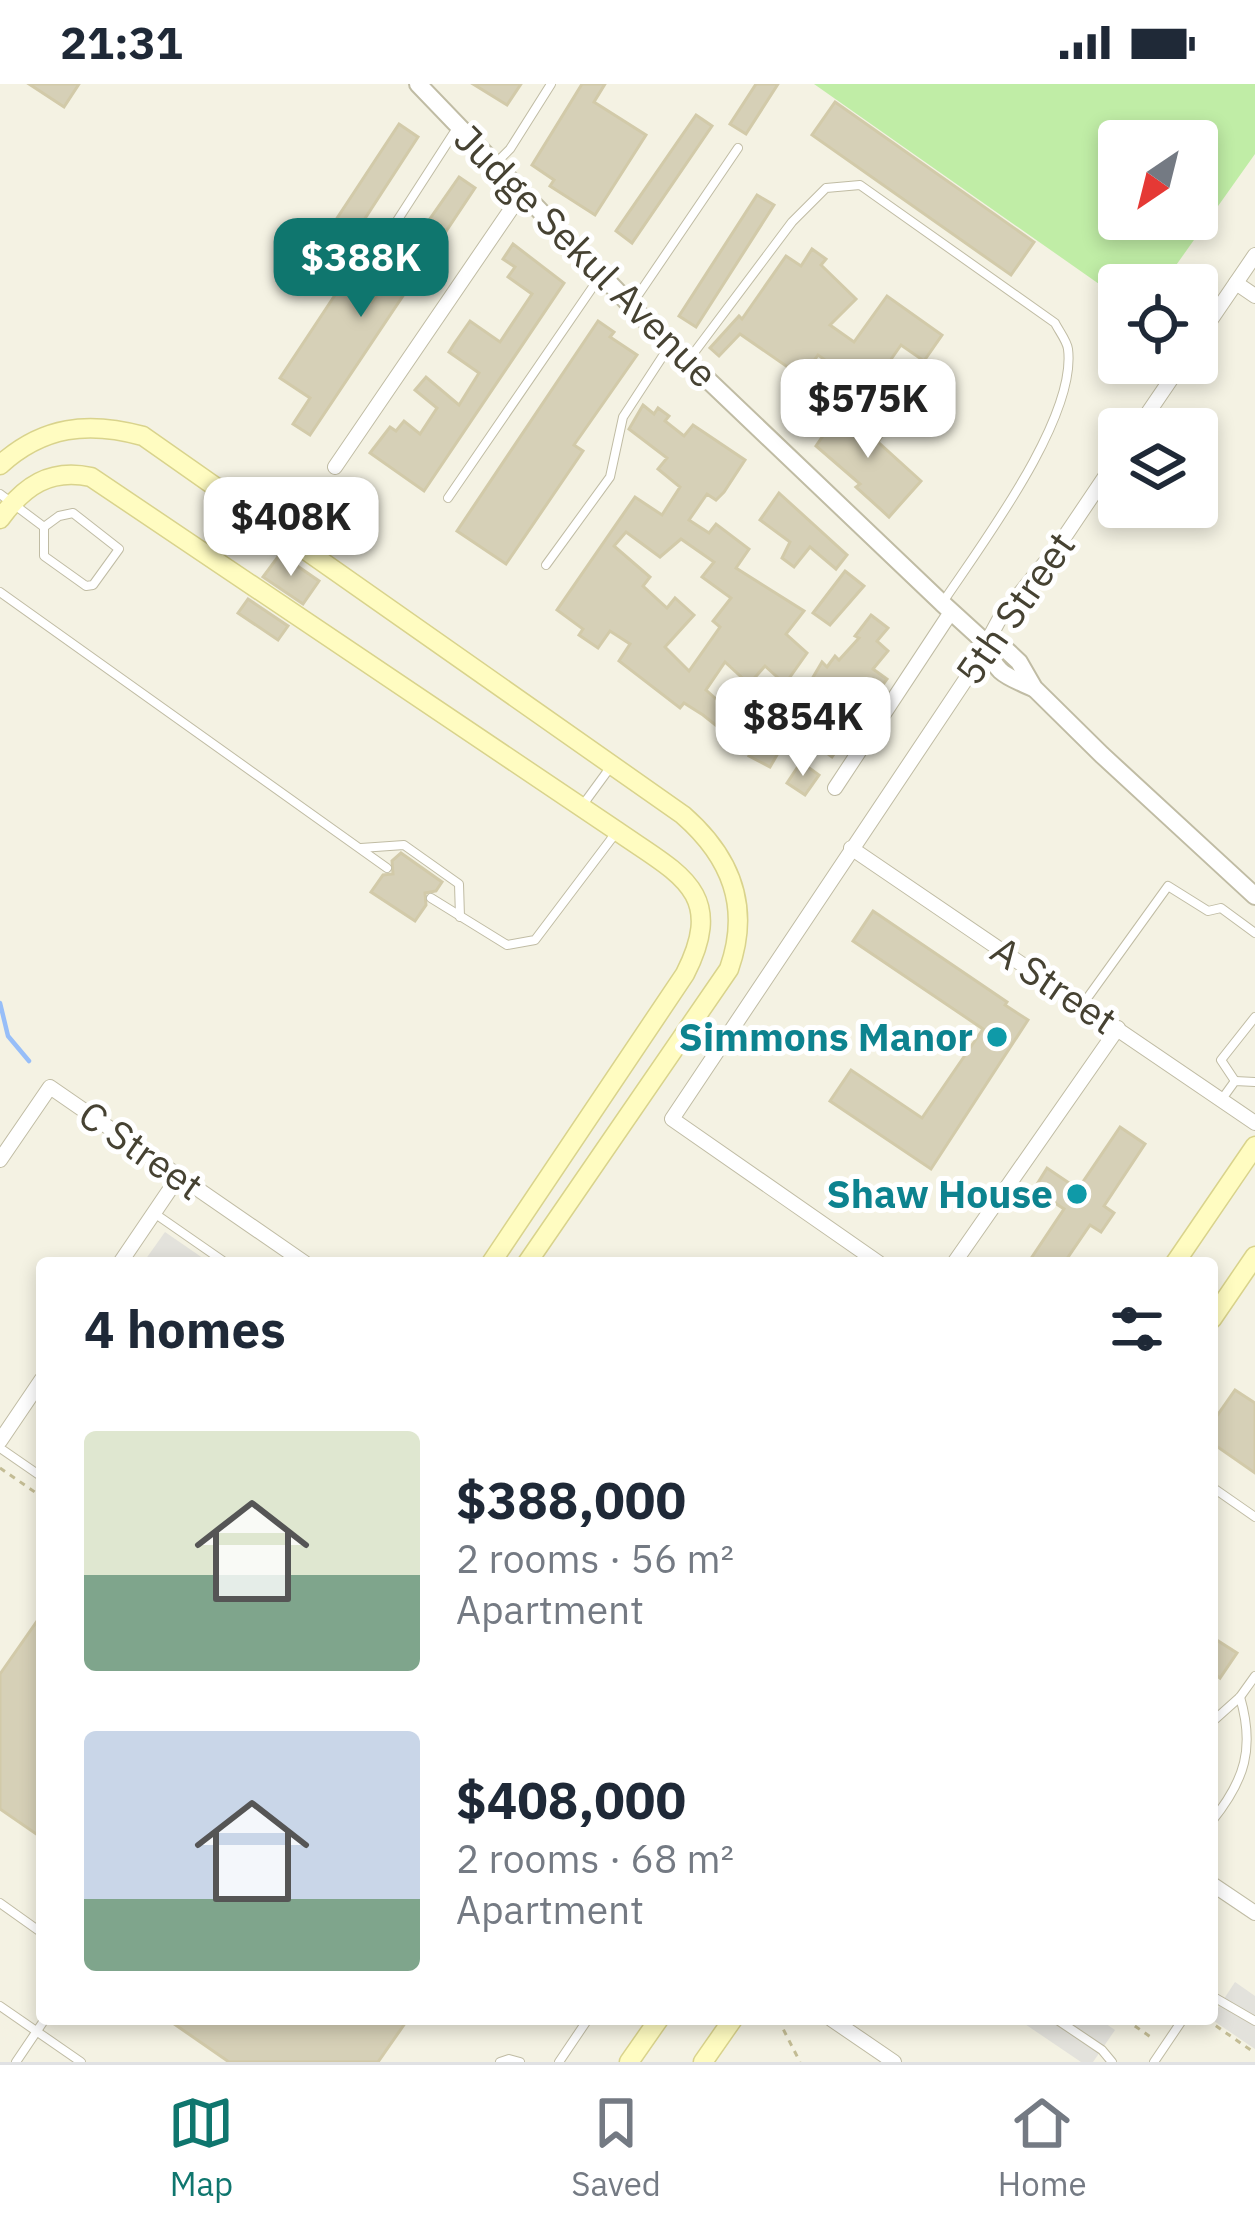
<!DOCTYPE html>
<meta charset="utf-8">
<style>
:root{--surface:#fff;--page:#f2f2f3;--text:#1f2937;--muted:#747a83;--line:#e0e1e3;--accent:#0f766e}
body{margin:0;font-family:"IBM Plex Sans",sans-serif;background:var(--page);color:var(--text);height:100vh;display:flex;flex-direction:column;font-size:45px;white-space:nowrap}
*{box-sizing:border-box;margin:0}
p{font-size:39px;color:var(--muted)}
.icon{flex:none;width:66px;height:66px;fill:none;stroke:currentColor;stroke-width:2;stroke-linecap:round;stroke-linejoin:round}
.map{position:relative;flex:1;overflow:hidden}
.drawer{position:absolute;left:36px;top:1173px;width:1182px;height:768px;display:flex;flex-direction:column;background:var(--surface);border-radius:12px;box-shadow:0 6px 18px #0003}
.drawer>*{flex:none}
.needle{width:78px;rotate:215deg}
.tools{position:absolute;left:1098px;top:36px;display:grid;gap:24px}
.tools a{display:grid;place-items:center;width:120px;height:120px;border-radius:12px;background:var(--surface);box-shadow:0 6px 18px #0003;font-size:60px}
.price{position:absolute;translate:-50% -102px;padding:0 27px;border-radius:24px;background:#fff;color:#222;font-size:39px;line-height:78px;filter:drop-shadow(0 3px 6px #0008)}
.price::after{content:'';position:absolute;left:50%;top:72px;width:36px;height:27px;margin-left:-18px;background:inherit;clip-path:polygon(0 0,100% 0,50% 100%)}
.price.selected{background:var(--accent);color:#fff}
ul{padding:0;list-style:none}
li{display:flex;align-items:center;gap:36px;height:300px;padding:0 48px}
li span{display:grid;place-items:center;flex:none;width:336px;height:240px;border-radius:12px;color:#555}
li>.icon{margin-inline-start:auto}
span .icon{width:144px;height:144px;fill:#fffc;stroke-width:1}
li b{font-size:51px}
h2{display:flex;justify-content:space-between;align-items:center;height:144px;padding:0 48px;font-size:51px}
.status{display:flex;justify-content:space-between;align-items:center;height:84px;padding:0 60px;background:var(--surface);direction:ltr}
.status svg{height:33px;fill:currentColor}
.tabs{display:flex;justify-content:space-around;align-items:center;height:168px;border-top:3px solid var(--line);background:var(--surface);font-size:33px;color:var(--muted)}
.tabs a{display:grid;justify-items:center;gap:6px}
.tabs .selected{color:var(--accent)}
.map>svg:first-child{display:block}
</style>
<div class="status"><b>21:31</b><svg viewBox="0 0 49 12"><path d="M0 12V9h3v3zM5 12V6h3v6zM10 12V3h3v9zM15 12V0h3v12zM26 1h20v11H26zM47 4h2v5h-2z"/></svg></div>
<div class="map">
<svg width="1255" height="1978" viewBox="0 0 1255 1978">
<rect width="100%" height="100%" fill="#f4f2e3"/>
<path fill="#c0eda6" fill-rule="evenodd" d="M814 0H1255V70L1162 201H1119V214ZM1119 57H1197V135H1119Z"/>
<g fill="#e3e2dc">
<polygon points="165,1148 210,1179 143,1179"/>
<polygon points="1235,1898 1255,1912 1255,1965 1211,1935"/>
<polygon points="1099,1935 1115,1946 1093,1978 1081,1978 1019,1936"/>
</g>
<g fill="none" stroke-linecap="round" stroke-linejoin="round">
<polyline stroke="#97bef8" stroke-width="4.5" points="0,919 8,952 29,977"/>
</g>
<g fill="#d6d0b7" stroke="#d2caa9" stroke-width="3" fill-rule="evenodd">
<polygon points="29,0 79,0 64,23"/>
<polygon points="473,0 521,0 507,21"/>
<polygon points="582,0 605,0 594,18 646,51 595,131 550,102 554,96 532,81"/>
<polygon points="756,0 778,0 746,50 730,40"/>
<polygon points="835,18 1034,158 1011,191 812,51"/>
<polygon points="696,31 712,42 632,159 616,147"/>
<polygon points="399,40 418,53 338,176 318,163"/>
<polygon points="459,93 475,104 310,351 293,340 310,314 280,294 343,199 372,218"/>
<polygon points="757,111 774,121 696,243 679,232"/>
<polygon points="513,160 564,199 424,407 370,369 390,343 396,347 404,337 420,350 437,324 415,306 426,293 459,321 479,289 449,268 454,260 470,237 500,258 532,210 508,193 515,183 503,175"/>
<polygon points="812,165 826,175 821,181 856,215 830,241 854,258 887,212 942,251 924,277 901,261 869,307 818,271 802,293 740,250 719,272 710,264 739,232 742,235 786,172 801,182"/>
<polygon points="598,237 614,248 610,253 637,271 574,361 583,367 506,480 457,447"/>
<polygon points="845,320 883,350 878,358 921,397 889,433 856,403 860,400 816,362"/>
<path d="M643 321 654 330 658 324 669 332 665 337 684 352 693 341 745 376 724 408 716 416 707 410 689 436 709 449 716 440 749 465 736 484 804 527 786 550 807 569 785 600 765 582 749 600 725 578 706 606 752 647 781 664 770 683 749 672 751 669 703 631 684 619 680 624 619 577 630 560 610 547 598 564 579 551 583 545 557 526 635 413 662 431 680 403 658 385 667 374 629 345ZM626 448 660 473 681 455 714 478 702 493 731 514 713 537 720 543 689 587 665 563 694 531 675 514 667 524 643 502 650 493 614 462Z"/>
<polygon points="779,409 847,471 836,485 810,463 794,483 782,474 790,458 760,436"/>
<polygon points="280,470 319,497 303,520 263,493"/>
<polygon points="845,487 864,502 830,541 813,529"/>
<polygon points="248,515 288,542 278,556 238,529"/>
<polygon points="871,531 888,544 877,557 888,567 873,585 887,595 871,617 868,614 841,642 849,649 832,673 786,639 822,578 827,583 835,572 839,576 859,554 855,552"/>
<polygon points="801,678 819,691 805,711 787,699"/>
<polygon points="401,769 442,798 436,807 425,809 426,821 415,837 371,808 383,791 393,790 392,777"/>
<polygon points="873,827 1007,918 1005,921 1028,936 931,1085 830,1017 851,986 922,1034 983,945 853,857"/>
<polygon points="1120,1043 1145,1060 1104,1122 1114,1129 1101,1148 1090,1141 1064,1179 1028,1179 1064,1125 1034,1105 1047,1084 1078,1105"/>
<polygon points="1235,1306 1255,1319 1255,1389 1212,1359 1212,1339"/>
<polygon points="42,1530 42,1754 0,1725 0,1590"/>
<polygon points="1212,1553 1237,1569 1220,1594 1212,1588"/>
<polygon points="167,1935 408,1935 378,1978 229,1978"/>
</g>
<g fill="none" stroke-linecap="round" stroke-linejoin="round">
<defs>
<g id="service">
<polyline points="496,79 510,65 551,0"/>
<polyline points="364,188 457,44"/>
<polyline points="632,220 738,64"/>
<path d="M690 274 792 138 826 104 860 101 1055 239C1059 247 1067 257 1068 265 1077 334 981 461 943 518"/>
<polyline points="0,410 44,443"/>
<polyline points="448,414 601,191"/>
<polygon points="73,429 119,465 93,501 86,502 44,472 44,443 59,432"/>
<polyline points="546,481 610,393 623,333 670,261"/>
<polyline points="0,508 387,784"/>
<polyline points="582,722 612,681"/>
<polyline points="361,764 404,761 459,800 460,833"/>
<polyline points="431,814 507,861 535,856 615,750"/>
<polyline points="1083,920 1168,802 1208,827 1221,824 1255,849"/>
<polyline points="1235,997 1221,976 1255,933"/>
<polyline points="1222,1015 1235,997 1255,998"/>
<polyline points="154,1129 226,1179"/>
<polyline points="0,1364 42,1393"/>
<polyline points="1212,1403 1255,1433"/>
<polyline points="1212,1638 1240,1613 1255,1592"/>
<path d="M1212 1737C1245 1696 1255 1664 1240 1613"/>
<polyline points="0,1819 42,1849"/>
<polyline points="1212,1912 1255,1937"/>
<polyline points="0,1922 81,1978"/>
<polyline points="1056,1935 1102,1966 1112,1978"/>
<polyline points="16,1978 45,1935"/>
<polyline points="500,1978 509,1975 520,1978"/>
<polyline points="559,1978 588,1935"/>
<polyline points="1154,1978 1183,1935"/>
</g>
<g id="minor">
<polyline points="1236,199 1255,212"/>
<polyline points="1197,256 1255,171"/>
<polyline points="1137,345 1182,279"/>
<polyline points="335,383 522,109"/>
<polyline points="835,704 951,528"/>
<polyline points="851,764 1255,1039"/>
<polyline points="0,1076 50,1003 305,1179"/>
<polyline points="120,1179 179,1092"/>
<polyline points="879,1179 672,1035 972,586 1000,534 1057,464 1119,372"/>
<polyline points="954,1179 1118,944"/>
<polyline points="0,1357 42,1295"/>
<polyline points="1212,1800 1255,1829"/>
<polyline points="831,1935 894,1978"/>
</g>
<g id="tertiary">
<polyline points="418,0 643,234 942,519 987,560 1003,563 1019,578 1034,604 1102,671 1255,812"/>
<path d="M987 560C994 590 1007 592 1033 604"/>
</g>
<g id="secondary">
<path d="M0 381C43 342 88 337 143 352L683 731C731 773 751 823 729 885L527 1179"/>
<path d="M0 435C24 402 50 384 91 393L617 747C679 790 727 808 685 890L491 1179"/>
<polyline points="1175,1179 1255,1062"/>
<polyline points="1212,1235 1255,1172"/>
<polyline points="629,1978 659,1935"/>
<polyline points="703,1978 733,1935"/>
</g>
</defs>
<use href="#service" stroke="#c0bca4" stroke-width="10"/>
<use href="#minor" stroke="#c0bca4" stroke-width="16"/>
<use href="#tertiary" stroke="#c0bca4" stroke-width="20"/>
<use href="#secondary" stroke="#d9d38c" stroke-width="21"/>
<g stroke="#c3bc94" stroke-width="3" stroke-dasharray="6 6" stroke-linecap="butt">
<polyline points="0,1384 42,1413"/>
<polyline points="778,1935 800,1978"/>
<polyline points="1125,1935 1152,1954"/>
<polyline points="1206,1935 1255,1969"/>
</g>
<use href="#service" stroke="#fff" stroke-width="8"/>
<use href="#minor" stroke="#fff" stroke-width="14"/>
<use href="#tertiary" stroke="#fff" stroke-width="16"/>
<use href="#secondary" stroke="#fffcc1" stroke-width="18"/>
</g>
<g fill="#0f9aa8" stroke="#fff" stroke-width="4.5">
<circle cx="997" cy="953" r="12"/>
<circle cx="1077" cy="1110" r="12"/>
</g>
<g text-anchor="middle" stroke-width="10" stroke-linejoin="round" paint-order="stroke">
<g font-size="39" fill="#464232" stroke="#fff">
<text transform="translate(586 172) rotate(45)" y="14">Judge Sekul Avenue</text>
<text transform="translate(1015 524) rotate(-55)" y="14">5th Street</text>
<text transform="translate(1054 901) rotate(34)" y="14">A Street</text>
<text transform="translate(141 1066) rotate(35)" y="14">C Street</text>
</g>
<g font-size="39" font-weight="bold" fill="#0d838f" stroke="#fff" text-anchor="end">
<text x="973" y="967">Simmons Manor</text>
<text x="1053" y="1124">Shaw House</text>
</g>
</g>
</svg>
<div class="tools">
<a><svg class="needle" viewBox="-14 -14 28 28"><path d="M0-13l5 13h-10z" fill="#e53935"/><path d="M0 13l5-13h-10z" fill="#747a83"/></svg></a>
<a><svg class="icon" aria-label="locate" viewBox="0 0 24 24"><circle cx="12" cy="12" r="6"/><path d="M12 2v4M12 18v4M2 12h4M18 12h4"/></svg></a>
<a><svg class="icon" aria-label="layers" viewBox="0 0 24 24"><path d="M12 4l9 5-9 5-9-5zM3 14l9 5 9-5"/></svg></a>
</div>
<b class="price selected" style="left:361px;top:236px">$388K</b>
<b class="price" style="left:868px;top:377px">$575K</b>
<b class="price" style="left:291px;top:495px">$408K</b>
<b class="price" style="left:803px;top:695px">$854K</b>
<section class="drawer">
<h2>4 homes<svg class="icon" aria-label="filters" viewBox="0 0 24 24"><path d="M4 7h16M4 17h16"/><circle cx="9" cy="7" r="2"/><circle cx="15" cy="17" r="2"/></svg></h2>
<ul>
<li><span style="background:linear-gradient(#dfe7d0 60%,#7fa58c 0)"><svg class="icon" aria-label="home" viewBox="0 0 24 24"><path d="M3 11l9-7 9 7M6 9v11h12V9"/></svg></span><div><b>$388,000</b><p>2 rooms · 56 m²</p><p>Apartment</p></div></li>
<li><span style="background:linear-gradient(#c9d6e8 70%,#7fa58c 0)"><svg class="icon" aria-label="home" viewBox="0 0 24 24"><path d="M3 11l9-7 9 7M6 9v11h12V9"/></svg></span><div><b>$408,000</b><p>2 rooms · 68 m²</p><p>Apartment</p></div></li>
</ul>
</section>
</div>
<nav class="tabs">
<a class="selected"><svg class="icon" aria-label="map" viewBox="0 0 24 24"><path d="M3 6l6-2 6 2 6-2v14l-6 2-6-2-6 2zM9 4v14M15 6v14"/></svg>Map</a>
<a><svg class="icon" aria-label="saved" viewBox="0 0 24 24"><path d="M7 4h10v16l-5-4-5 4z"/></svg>Saved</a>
<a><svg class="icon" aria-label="home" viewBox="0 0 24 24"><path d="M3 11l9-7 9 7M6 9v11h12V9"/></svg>Home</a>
</nav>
